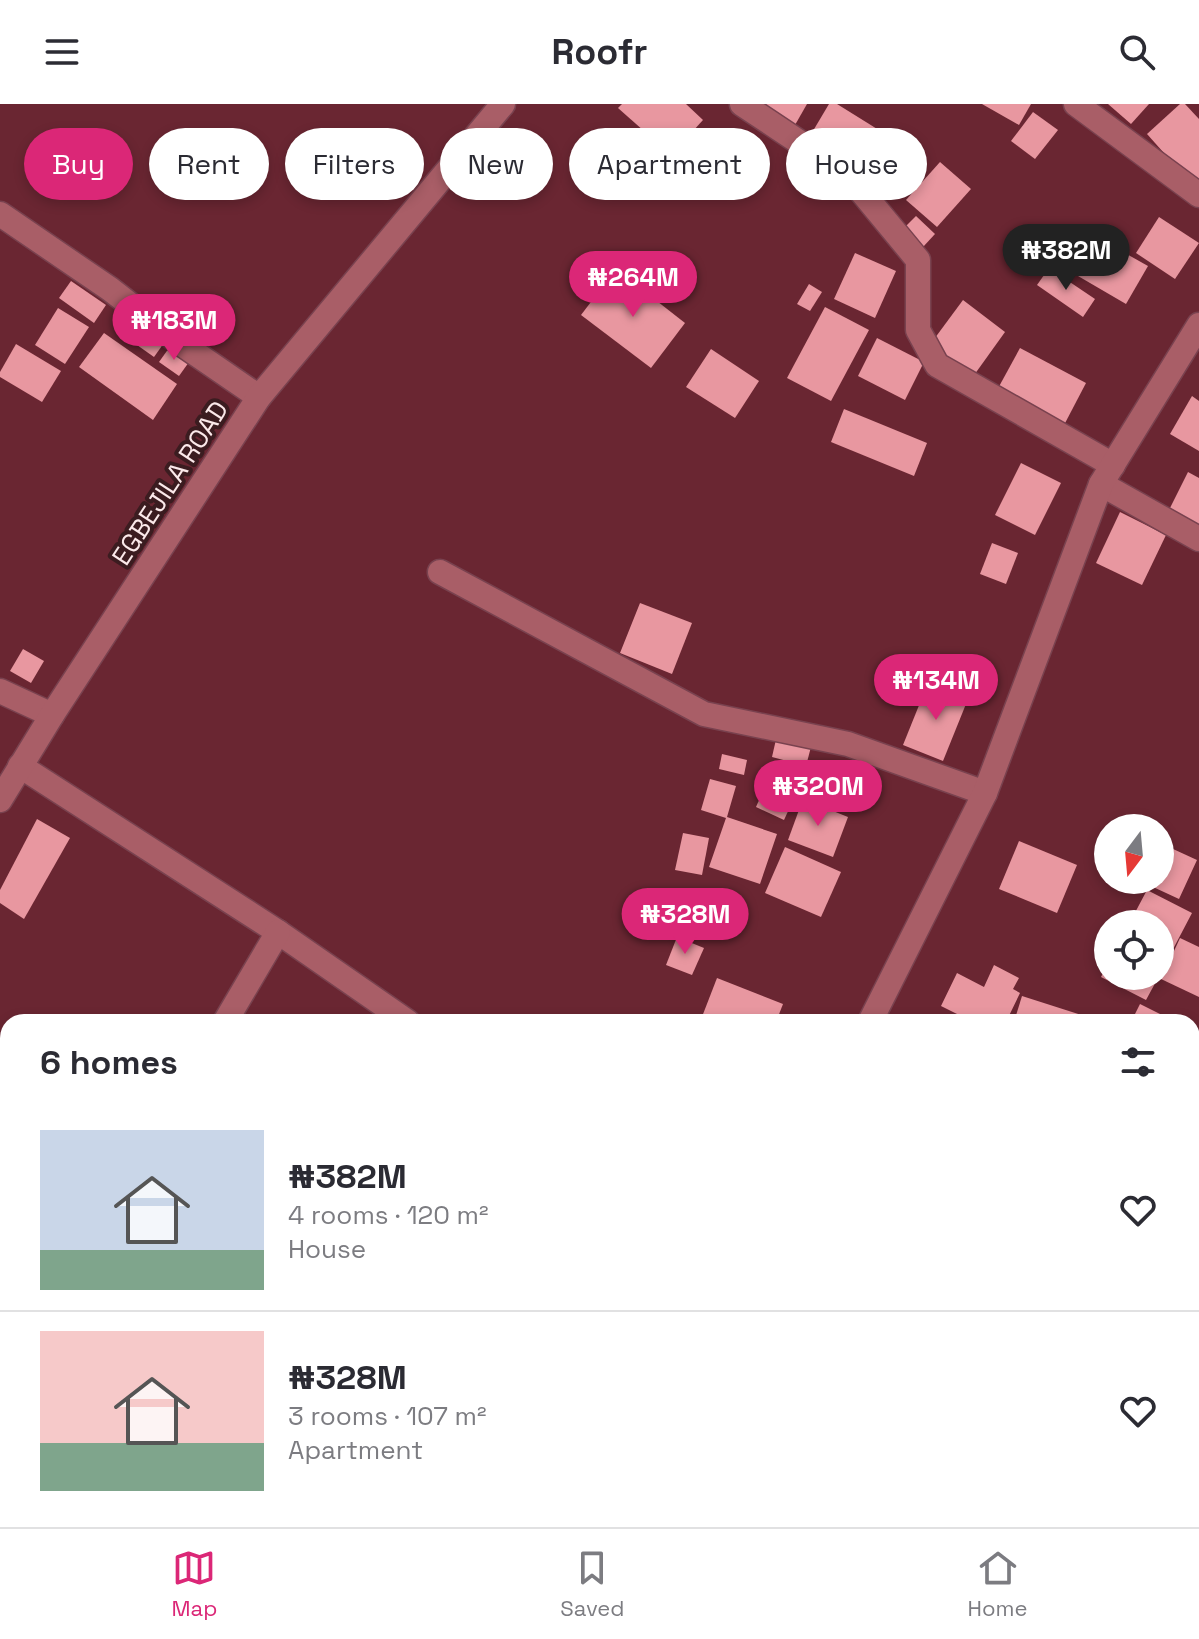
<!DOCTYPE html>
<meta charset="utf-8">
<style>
:root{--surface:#fff;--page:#f2f2f3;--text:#2b2b33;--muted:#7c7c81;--line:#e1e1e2;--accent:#db2777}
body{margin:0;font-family:"Space Grotesk",sans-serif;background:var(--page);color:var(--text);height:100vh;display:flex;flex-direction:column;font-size:30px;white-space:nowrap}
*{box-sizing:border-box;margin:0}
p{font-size:26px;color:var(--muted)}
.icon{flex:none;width:44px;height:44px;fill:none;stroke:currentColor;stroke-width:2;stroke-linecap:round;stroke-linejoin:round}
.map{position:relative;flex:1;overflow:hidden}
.sheet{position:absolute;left:0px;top:910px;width:1200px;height:514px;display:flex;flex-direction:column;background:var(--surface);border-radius:24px 24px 0 0;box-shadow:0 4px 12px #0003}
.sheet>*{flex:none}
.hud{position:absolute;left:24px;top:24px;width:1152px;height:72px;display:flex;gap:16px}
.needle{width:52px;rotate:196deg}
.fabs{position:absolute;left:1094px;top:710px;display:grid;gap:16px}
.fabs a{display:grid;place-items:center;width:80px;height:80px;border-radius:50%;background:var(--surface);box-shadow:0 4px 12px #0003;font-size:40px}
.price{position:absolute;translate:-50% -68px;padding:0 18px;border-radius:28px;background:var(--accent);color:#fff;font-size:26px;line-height:52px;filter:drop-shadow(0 2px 4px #0008)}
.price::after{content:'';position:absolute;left:50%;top:48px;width:24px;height:18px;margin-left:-12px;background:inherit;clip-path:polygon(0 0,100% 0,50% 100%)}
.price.current{background:#222;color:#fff}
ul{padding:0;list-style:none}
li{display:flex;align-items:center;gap:24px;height:200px;padding:0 40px}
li+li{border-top:2px solid var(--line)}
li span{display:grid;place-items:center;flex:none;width:224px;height:160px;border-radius:0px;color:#555}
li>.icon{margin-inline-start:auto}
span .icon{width:96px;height:96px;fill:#fffc;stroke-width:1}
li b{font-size:34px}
h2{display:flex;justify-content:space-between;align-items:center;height:96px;padding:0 40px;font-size:34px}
.chip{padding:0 28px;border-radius:36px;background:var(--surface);box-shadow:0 4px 12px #0003;font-size:28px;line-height:72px}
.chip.current{background:var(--accent);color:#fff}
header{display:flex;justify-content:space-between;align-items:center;height:104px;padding:0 40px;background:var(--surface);font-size:36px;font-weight:700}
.menu{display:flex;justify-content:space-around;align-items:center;height:112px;border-top:2px solid var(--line);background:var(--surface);font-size:22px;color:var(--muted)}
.menu a{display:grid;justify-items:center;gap:4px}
.menu .current{color:var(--accent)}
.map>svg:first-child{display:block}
</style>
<header><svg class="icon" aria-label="menu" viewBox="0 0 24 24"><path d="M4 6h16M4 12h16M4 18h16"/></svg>Roofr<svg class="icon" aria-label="search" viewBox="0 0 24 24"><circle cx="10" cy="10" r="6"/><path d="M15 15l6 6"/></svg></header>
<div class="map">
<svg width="1199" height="1423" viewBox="0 0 1199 1423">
<rect width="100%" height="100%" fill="#6a2632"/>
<g fill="#e897a0">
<polygon points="622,0 686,0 703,16 671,51 618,4"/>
<polygon points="758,0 807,0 795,21"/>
<polygon points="829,0 837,0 882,28 857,68 807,37"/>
<polygon points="982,0 1031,0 1019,21"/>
<polygon points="1108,0 1149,0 1131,20"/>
<polygon points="1180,0 1185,0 1199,15 1199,82 1196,85 1147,30"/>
<polygon points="1033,8 1058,26 1035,55 1011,37"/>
<polygon points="940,58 971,85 937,123 906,96"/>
<polygon points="916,112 935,130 923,143 904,124"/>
<polygon points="1159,113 1199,139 1175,175 1136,149"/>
<polygon points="1075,121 1148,162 1126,200 1054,158"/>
<polygon points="855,149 896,167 875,214 834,195"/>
<polygon points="1049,164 1095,195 1083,213 1037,181"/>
<polygon points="616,165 685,219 651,264 581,211"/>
<polygon points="71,177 106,201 94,219 59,194"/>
<polygon points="809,180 822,188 810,207 797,200"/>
<polygon points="963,196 1005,228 972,274 929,242"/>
<polygon points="825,203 869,226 831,297 787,274"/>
<polygon points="58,204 89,223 65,260 35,241"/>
<polygon points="147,227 164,239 154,253 137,241"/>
<polygon points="104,229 177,280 153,316 79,263"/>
<polygon points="877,234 924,258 905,296 858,272"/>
<polygon points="16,240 61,267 42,298 0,273 0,268"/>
<polygon points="169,244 189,258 179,272 159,258"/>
<polygon points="1020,244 1086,279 1063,323 996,288"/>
<polygon points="711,245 759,277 735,314 686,283"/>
<polygon points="1192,292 1199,297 1199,347 1170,330"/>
<polygon points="844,305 927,339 914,372 831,338"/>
<polygon points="1021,359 1061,379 1035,431 995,411"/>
<polygon points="1188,368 1199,374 1199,424 1168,408"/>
<polygon points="1120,408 1166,431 1142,481 1096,459"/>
<polygon points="992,439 1018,449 1006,480 980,470"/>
<polygon points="640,499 692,519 672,570 620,549"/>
<polygon points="23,545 44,557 31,579 10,567"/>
<polygon points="928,579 968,595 943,657 903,641"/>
<polygon points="777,631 812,639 806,662 772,653"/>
<polygon points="722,650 747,656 744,671 719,665"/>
<polygon points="773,665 802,677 784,716 756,703"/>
<polygon points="710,675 736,682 727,713 777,730 760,780 709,763 726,714 701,706"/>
<polygon points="803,695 848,713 833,753 788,736"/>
<polygon points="37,715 70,734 24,815 0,799 0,786"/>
<polygon points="683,729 709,734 702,771 675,766"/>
<polygon points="1019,737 1077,761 1057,809 999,785"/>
<polygon points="1160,739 1197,756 1179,795 1138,776 1160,776"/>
<polygon points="785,743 841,768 821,813 765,789"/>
<polygon points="1147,786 1192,809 1160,870 1160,820 1129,820"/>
<polygon points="677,833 704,844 692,871 666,861"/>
<polygon points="1180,834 1199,843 1199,893 1161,875"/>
<polygon points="1108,859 1108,872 1159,872 1146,896 1101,873"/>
<polygon points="994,861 1019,874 1013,885 1020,889 1006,918 973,918 941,902 957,869 984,883"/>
<polygon points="717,874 783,900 776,918 700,918"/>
<polygon points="1022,892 1097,916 1096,918 1014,918"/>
<polygon points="1140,900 1176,918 1131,918"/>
<polygon points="1196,1258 1199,1260 1199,1318 1192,1315 1192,1266"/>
<polygon points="8,1409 8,1416 37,1416 48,1423 0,1423"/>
<polygon points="412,1416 453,1416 447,1423 420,1423"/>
<polygon points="473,1416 494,1416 502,1423 466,1423"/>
<polygon points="558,1416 579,1416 588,1423 552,1423"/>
<polygon points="699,1416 723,1416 718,1423 709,1423"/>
<polygon points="979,1416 1067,1416 1064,1423 993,1423"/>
</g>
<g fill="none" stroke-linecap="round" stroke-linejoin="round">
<defs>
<g id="minor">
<polyline points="742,0 847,70 918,156 918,226 937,261 1113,361"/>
<polyline points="1076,0 1199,91"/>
<polyline points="0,110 110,185 173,234 259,293"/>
<polyline points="1101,380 1199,435"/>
<polyline points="440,468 704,610 848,640 985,689"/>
<polyline points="0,587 52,611"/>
<polyline points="20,662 278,828 408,918"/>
<polyline points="0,696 52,611 259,293 503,0"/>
<polyline points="225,918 278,828"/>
<polyline points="870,918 985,689 1101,380 1199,221"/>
<polyline points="1192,982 1199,970"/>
<polyline points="1192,1030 1199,1033"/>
<polyline points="533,1423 538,1416"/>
<polyline points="870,1423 875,1416"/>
</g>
</defs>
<use href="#minor" stroke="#79424f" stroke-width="27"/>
<use href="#minor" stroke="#a95e67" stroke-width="24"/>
</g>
<g text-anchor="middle" stroke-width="8" stroke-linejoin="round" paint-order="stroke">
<g font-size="26" fill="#fbe9ea" stroke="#3b1c20">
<text transform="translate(170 379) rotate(-57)" y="9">EGBEJILA ROAD</text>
</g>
</g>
</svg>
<div class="fabs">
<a><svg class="needle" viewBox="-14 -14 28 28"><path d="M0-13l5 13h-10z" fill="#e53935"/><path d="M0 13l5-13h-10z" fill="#7c7c81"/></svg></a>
<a><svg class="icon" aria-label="locate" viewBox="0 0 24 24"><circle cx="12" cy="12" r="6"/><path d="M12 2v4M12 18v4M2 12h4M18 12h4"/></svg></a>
</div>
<b class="price current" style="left:1066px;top:188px">₦382M</b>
<b class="price" style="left:633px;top:215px">₦264M</b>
<b class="price" style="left:174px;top:258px">₦183M</b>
<b class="price" style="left:936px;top:618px">₦134M</b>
<b class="price" style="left:818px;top:724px">₦320M</b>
<b class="price" style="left:685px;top:852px">₦328M</b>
<div class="hud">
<a class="chip current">Buy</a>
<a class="chip">Rent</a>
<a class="chip">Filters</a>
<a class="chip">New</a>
<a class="chip">Apartment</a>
<a class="chip">House</a>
</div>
<section class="sheet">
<h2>6 homes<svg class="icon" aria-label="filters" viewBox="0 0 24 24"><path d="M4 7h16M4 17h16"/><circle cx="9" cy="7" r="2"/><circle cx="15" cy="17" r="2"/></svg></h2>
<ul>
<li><span style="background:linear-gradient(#c9d6e8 75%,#7fa58c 0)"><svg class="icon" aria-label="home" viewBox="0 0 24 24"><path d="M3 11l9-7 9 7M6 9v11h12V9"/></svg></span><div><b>₦382M</b><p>4 rooms · 120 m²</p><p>House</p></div><svg class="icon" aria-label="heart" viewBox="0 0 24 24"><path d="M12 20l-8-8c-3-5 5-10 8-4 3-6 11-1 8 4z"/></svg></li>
<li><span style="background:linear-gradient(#f6c9c9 70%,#7fa58c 0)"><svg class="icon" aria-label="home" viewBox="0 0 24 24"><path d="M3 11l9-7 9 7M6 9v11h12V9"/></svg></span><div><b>₦328M</b><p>3 rooms · 107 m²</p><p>Apartment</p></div><svg class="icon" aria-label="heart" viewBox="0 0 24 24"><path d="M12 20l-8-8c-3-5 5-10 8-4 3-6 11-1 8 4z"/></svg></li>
</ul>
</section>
</div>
<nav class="menu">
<a class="current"><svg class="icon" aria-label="map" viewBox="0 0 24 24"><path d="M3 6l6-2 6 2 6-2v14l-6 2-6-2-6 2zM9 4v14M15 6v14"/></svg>Map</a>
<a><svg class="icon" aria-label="saved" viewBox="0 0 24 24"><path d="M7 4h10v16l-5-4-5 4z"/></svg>Saved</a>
<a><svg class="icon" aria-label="home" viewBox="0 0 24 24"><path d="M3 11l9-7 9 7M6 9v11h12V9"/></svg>Home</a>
</nav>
